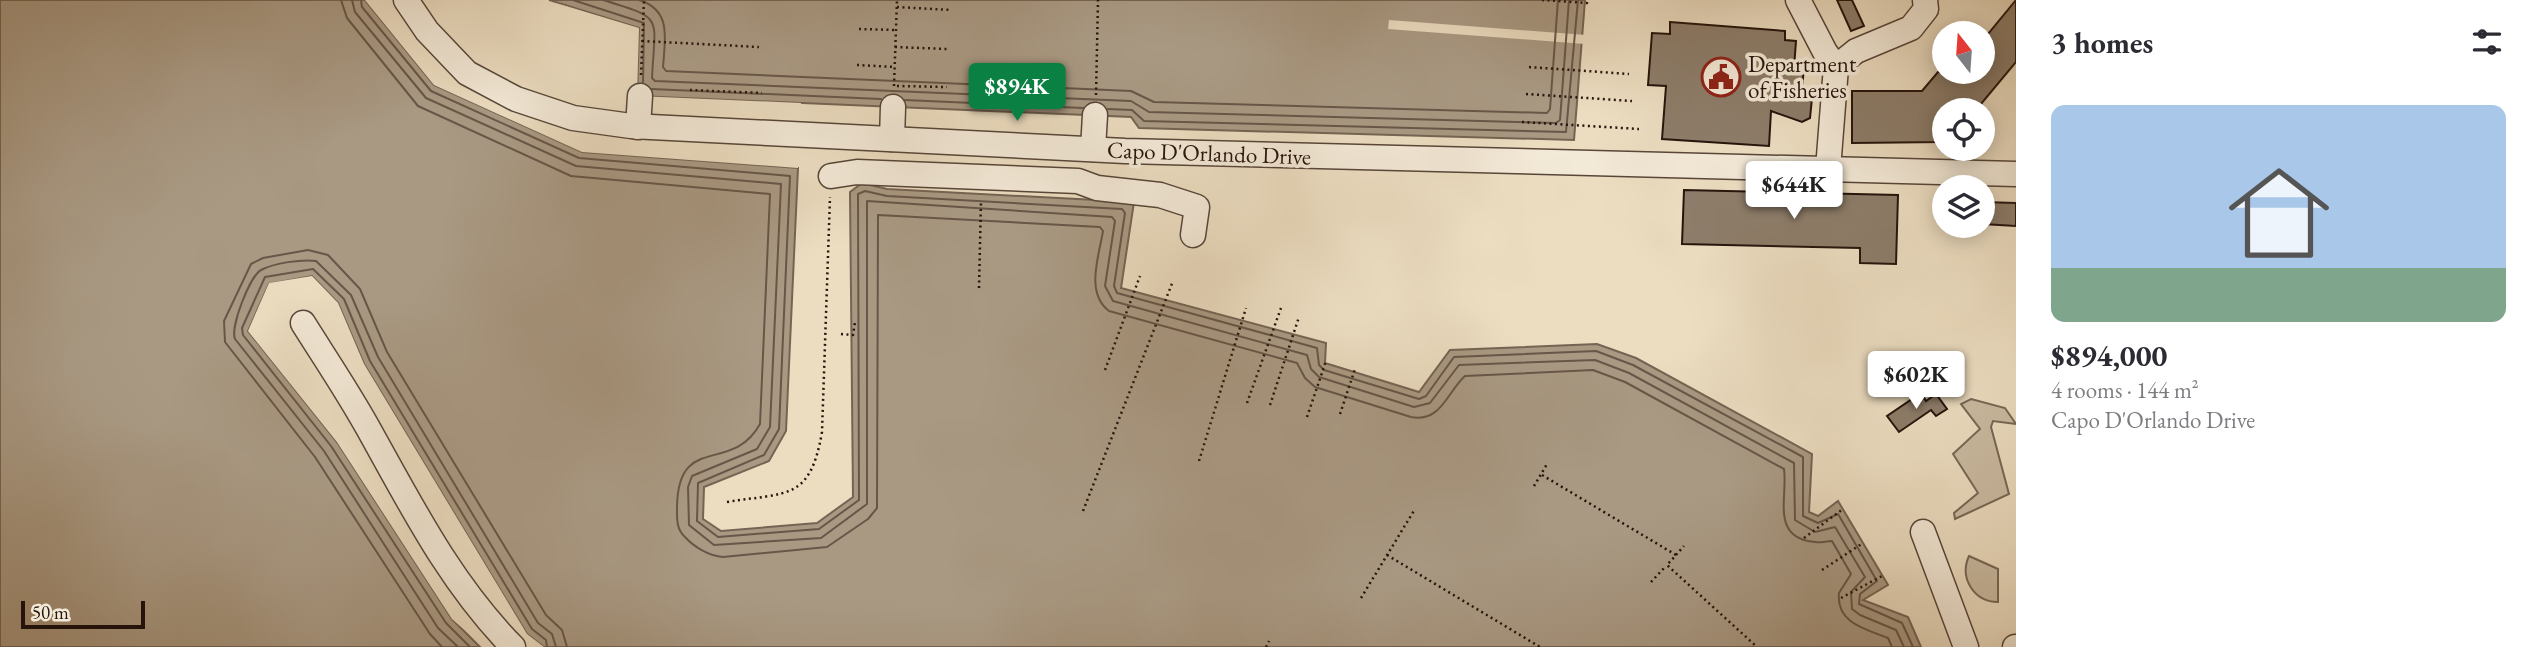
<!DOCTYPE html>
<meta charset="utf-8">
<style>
:root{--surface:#fff;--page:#f7f7f7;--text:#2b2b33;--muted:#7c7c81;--line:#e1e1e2;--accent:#0b8043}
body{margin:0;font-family:"EB Garamond",serif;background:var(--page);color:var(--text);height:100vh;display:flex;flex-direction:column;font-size:26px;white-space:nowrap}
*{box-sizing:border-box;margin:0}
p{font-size:23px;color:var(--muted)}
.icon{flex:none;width:38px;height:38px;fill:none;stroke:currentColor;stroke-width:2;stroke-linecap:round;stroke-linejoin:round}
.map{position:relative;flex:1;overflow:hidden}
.side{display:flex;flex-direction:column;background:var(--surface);width:525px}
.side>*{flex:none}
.needle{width:46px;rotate:343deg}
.tools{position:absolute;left:1932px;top:21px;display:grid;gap:14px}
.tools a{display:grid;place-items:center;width:63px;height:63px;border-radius:50%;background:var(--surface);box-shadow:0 4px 18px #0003;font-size:35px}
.scale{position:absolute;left:21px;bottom:18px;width:124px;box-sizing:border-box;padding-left:7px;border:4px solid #26140c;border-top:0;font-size:19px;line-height:24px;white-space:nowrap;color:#26140c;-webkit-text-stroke:5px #f3e9d7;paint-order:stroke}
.price{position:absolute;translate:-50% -60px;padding:0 16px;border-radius:7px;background:#fff;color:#222;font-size:23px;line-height:46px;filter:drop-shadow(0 2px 4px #0008)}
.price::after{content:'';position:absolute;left:50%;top:42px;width:21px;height:16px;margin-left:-10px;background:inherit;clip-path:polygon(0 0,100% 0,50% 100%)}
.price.active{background:var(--accent);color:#fff}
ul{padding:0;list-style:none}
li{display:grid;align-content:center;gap:14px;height:371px;padding:0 35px}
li+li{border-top:2px solid var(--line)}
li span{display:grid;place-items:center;height:217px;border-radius:14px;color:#555}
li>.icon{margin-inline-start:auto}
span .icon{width:126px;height:126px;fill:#fffc;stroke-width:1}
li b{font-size:30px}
h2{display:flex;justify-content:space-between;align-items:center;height:84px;padding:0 35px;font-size:30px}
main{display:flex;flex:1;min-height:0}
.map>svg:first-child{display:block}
</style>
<main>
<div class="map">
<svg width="2016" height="647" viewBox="0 0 2016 647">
<rect width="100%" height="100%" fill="#ecddc1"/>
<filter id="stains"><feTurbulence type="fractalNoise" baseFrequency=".00286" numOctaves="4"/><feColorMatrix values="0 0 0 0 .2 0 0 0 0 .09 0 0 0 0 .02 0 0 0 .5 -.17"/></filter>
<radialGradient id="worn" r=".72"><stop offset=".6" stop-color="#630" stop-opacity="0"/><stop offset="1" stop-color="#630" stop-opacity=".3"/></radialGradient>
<g fill="#cabba2" stroke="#786857" stroke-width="2">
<polygon points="1971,399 2005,408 2016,424 1993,421 1991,427 2009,494 1955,519 1954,513 1978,493 1953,454 1980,429 1961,404"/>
<path d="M1969 556 1998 569V602C1974 602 1959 578 1969 556Z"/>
</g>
<g fill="#a99983" stroke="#756453" stroke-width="2">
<polygon points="0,0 365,0 434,85 582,152 798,168 786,431 769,461 704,487 703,519 721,531 817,523 853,497 850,192 862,183 887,189 1134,202 1121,288 1326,343 1325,363 1419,392 1450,350 1597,344 1636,358 1812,454 1809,512 1818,516 1838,501 1888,585 1863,600 1908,617 1921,647 544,647 527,634 364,364 338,303 312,276 269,284 248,331 337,442 452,619 480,647 0,647"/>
<polygon points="549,0 1585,0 1574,140 1139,128 1131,117 637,96 639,28"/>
</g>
<g fill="#ecddc1">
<polygon points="365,0 370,0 436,82 583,148 798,165 798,168 582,152 434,85"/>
<polygon points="546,0 639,28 637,96 801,103 801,106 640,99 632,95 635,30"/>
<polygon points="1389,20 1586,35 1585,44 1388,29"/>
<polygon points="312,276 338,303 364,364 527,634 544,647 538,647 524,636 361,366 335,305 311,279 271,287 252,330 340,440 455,617 484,647 452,619 337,442 248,331 269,283"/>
</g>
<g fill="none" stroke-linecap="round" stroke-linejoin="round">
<g stroke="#685648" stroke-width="2">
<path d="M341 0 347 18 418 106 571 176 770 194 760 424C732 475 678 432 677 507 677 518 676 529 685 537 694 547 709 556 723 557L827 547 868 519 877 508 878 215 1100 227 1103 231C1099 256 1085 293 1109 311L1297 363 1305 378 1315 387 1411 417C1441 423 1447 392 1465 376L1593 370 1625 382 1784 469C1788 497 1770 538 1815 542 1821 543 1826 541 1832 541L1851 574 1839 593C1836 623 1865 629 1888 638L1892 647"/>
<polyline points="352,0 355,12 426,98 576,166 781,184 770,427 757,449 692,476 688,487 689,525 714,545 821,538 867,504 867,201 1112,217 1115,221 1105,286 1113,301 1307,355 1311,369 1319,377 1414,407 1430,403 1459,365 1595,360 1629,373 1794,463 1795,520 1815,532 1835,527 1865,577 1851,592 1852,609 1860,615 1896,630 1904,647"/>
<polyline points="361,0 362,7 431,91 579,158 790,176 779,429 764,455 698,483 697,521 718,537 819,529 859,500 858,194 865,191 887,196 1122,209 1125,213 1114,286 1117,293 1317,348 1319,365 1324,370 1419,399 1426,396 1454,357 1596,351 1633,365 1803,457 1803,516 1818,523 1838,514 1877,581 1860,594 1859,604 1902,623 1913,647"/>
<polyline points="573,0 644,23 643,83"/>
<path d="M603 0C665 19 655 15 652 78L655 81 1131 101 1149 112 1556 123 1560 120 1569 0"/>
<path d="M639 0C672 10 665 39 663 67L666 71 1131 91 1154 102 1547 113 1550 109 1558 0"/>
<polyline points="652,89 881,99"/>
<polyline points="905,100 1083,108"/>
<polyline points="1108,109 1132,110 1144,121 1566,132 1578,0"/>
<polyline points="442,647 430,634 315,457 225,342 224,321 251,264 263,258 308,250 328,255 360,289 387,352 546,615 562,630 567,647"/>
<path d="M458 647 438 628 324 451 235 339C230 327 250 276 261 270 274 263 302 259 316 261L351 295 378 357 538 623 552 634 556 647"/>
<polyline points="470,647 446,623 331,446 243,335 242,328 265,277 313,269 344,299 370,361 532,629 546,640 547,647"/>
</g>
</g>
<g fill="#8d7d6a" stroke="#26140c" stroke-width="2">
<polygon points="1837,0 1852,0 1864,26 1851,31"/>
<polygon points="2016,0 2016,62 1976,110 1944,110 1944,142 1852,143 1852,91 1922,91 1938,72 1983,72 1983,40"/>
<polygon points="1670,22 1785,31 1785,40 1796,41 1794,68 1804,68 1802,88 1813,88 1810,118 1802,122 1771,111 1769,146 1662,139 1666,86 1648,85 1652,33 1670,34"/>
<polygon points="1684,190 1898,195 1896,264 1860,263 1860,248 1682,244"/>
<polygon points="1983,202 2016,203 2016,226 1983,224"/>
<polygon points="1921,393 1926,401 1936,394 1947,409 1936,416 1931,410 1899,432 1887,416"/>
</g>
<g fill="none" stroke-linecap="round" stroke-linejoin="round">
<defs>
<g id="minor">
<polyline points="406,0 427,31 467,73 516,99 573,118 631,126 1125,151 2016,174"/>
<polyline points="1798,0 1825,52 1836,67"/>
<polyline points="638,127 640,96"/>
<polyline points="892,139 893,107"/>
<polyline points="1093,149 1095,115"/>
<polyline points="1828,169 1836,67 1856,51 1911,28 1926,9 1925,0"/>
<polyline points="831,176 857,172 1078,181 1097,188 1160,195 1197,207 1193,235"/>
<path d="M303 323C325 358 348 392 368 428 411 505 450 583 513 647"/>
<polyline points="1923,532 1966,647"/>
<polyline points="2015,647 2016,647"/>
</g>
</defs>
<use href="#minor" stroke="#584639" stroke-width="27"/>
<g stroke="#26140c" stroke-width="2.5" stroke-dasharray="2 3.5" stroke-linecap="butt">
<polyline points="1542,0 1587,3 1587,0"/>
<polyline points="897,7 951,10"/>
<polyline points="859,29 896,30"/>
<polyline points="642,41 759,47"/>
<polyline points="895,47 947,49"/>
<polyline points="857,65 895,67"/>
<polyline points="1529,67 1629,74"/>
<polyline points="641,75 644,0"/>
<polyline points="894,86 897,0"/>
<polyline points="897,86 947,87"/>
<polyline points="690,90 762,93"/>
<polyline points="1526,94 1632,101"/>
<polyline points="1096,95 1098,0"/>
<polyline points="1522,122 1639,129"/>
<polyline points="979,288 981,200"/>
<polyline points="841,334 853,335 855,322"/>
<polyline points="1105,370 1140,276"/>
<polyline points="1247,403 1281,308"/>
<polyline points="1270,405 1299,317"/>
<polyline points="1340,414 1355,369"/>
<polyline points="1307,417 1326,361"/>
<polyline points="1199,461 1246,308"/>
<polyline points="1542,475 1676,555 1667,565 1757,647"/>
<polyline points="1534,486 1547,464"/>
<path d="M727 502C788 492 810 501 822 432L830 197"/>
<polyline points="1083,511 1173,281"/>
<polyline points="1804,538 1843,509"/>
<polyline points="1387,555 1540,647"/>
<polyline points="1676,555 1684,546"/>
<polyline points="1822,570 1863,543"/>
<polyline points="1651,582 1666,566"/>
<polyline points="1361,598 1415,509"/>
<polyline points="1841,598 1882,576"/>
<polyline points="1266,647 1269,641"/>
</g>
<use href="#minor" stroke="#f3e9d7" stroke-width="24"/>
</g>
<defs>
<symbol id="civic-ring" viewBox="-11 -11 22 22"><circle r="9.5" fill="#f3e9d7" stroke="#8f2418" stroke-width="1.5"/><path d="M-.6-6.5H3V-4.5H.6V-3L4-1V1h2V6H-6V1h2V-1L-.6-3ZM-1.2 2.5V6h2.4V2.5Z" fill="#8f2418"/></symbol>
</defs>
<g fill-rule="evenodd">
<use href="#civic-ring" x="1699" y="55" width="44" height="44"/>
</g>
<g text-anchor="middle" stroke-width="7" stroke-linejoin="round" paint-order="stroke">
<g font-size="23" fill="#26140c" stroke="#f3e9d7" text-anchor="start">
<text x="1748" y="72">Department<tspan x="1748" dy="26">of Fisheries</tspan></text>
</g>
<g font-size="23" fill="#26140c" stroke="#f3e9d7">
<text transform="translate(1209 153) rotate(2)" y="8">Capo D'Orlando Drive</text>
</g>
</g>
<rect width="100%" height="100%" filter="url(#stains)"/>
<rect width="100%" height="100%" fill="url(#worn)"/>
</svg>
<div class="tools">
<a><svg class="needle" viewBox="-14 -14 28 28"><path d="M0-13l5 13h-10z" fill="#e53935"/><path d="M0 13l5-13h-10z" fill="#7c7c81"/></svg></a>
<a><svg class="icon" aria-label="locate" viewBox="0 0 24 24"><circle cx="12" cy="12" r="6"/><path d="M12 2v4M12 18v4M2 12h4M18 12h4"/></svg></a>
<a><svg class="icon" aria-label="layers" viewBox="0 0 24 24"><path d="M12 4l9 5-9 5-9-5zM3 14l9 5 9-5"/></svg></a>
</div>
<div class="scale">50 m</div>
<b class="price active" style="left:1017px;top:123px">$894K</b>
<b class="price" style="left:1794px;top:221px">$644K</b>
<b class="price" style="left:1916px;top:411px">$602K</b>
</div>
<section class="side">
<h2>3 homes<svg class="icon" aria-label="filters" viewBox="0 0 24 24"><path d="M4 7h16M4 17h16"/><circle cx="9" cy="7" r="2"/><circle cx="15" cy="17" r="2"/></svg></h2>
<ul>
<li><span style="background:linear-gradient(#a9c7e8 75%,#7fa58c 0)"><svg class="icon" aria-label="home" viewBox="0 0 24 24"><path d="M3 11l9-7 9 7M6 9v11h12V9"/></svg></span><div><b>$894,000</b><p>4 rooms · 144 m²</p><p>Capo D'Orlando Drive</p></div></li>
</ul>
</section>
</main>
